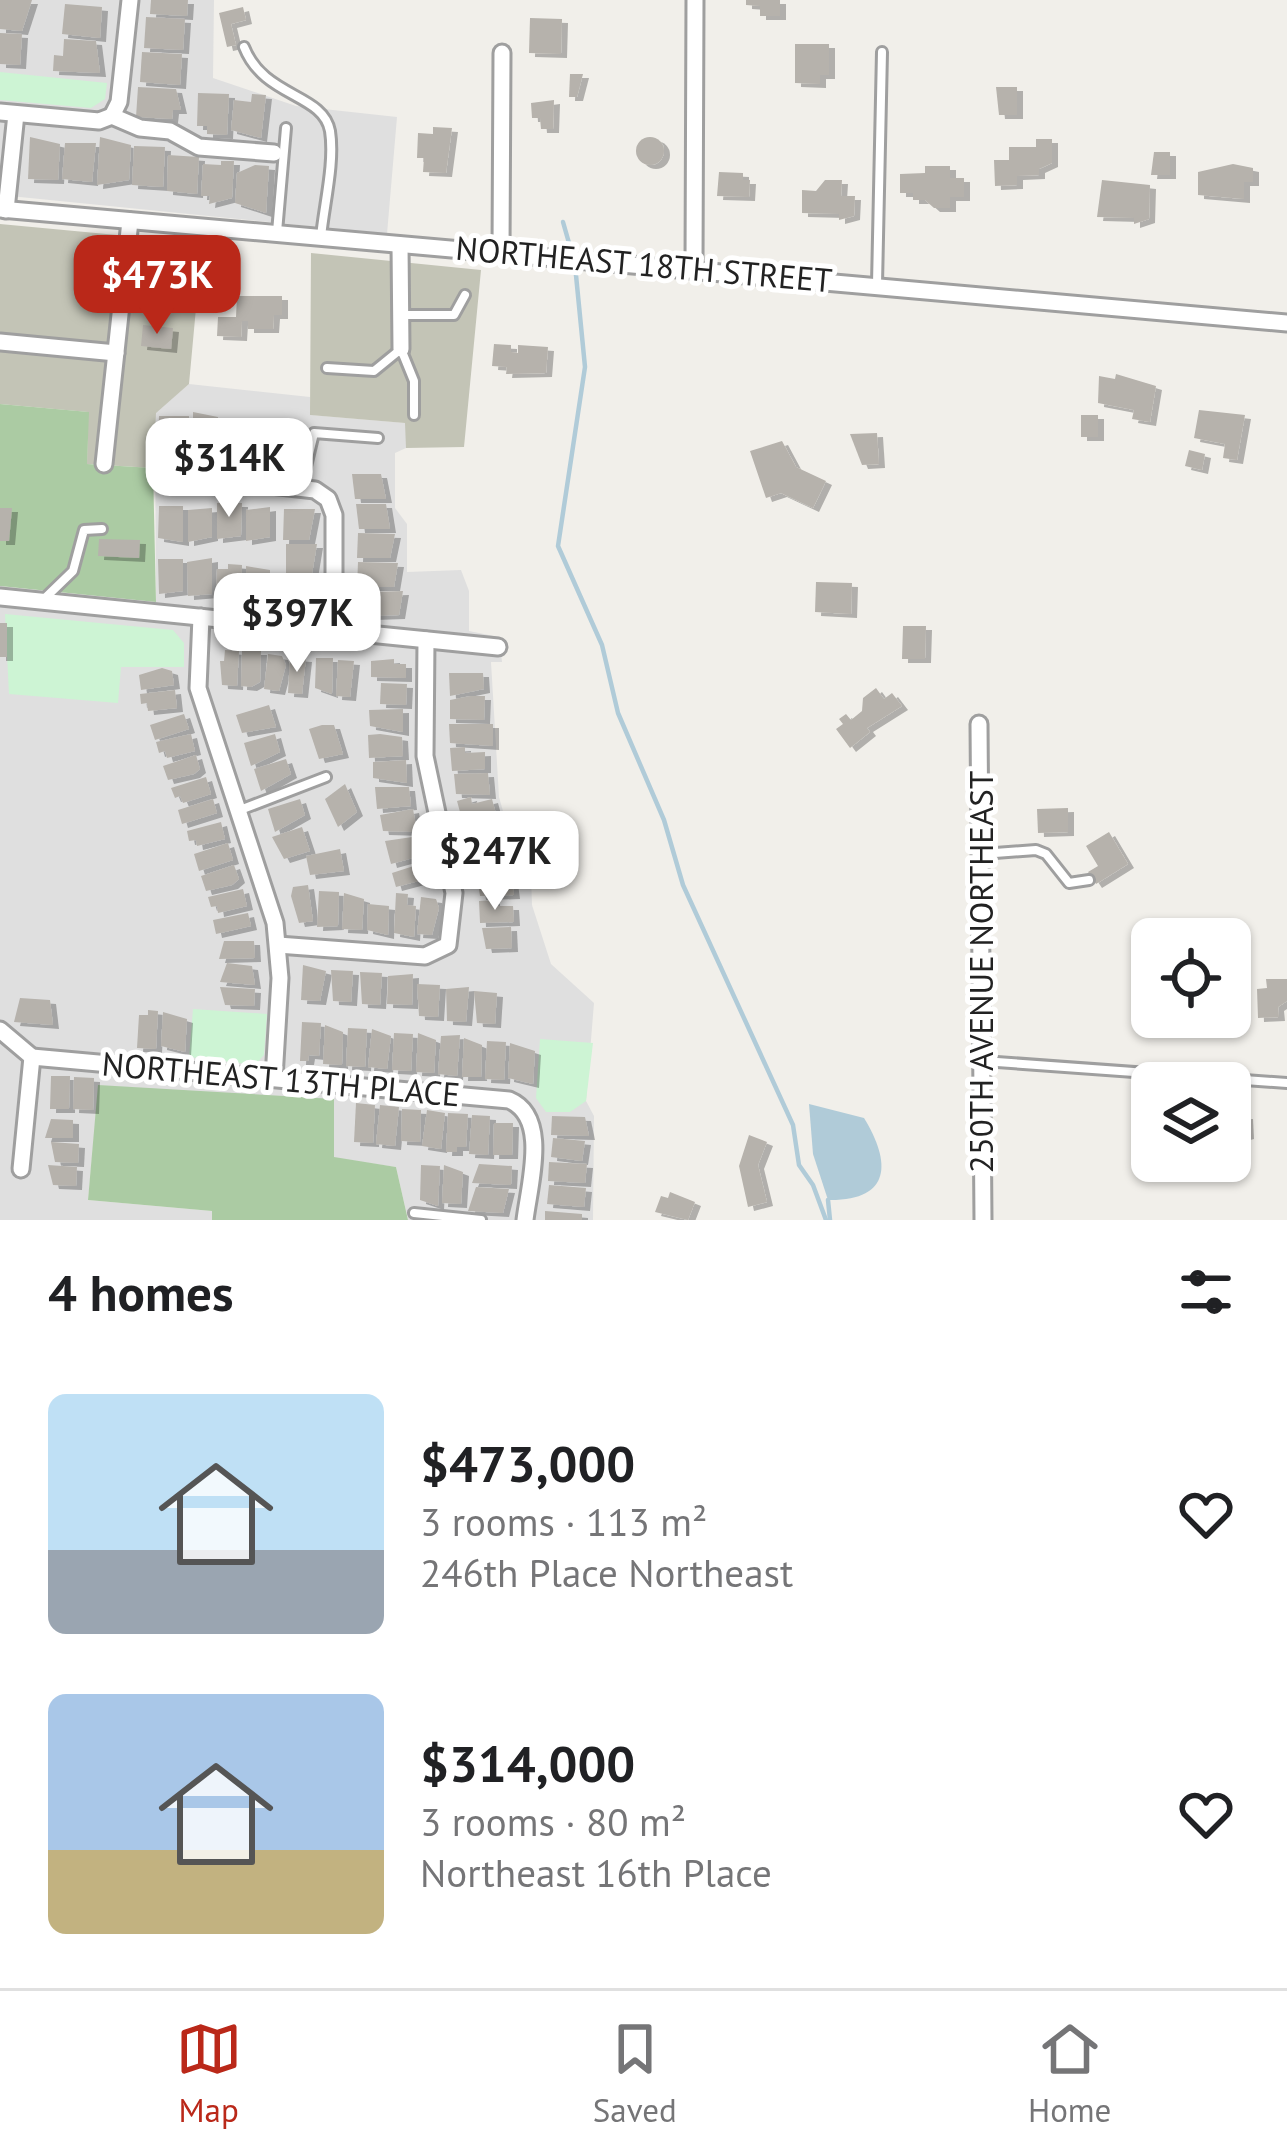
<!DOCTYPE html>
<meta charset="utf-8">
<style>
:root{--surface:#fff;--page:#f6f6f6;--text:#202124;--muted:#757577;--line:#e0e0e0;--accent:#ba2819}
body{margin:0;font-family:"PT Sans",sans-serif;background:var(--page);color:var(--text);height:100vh;display:flex;flex-direction:column;font-size:45px;white-space:nowrap}
*{box-sizing:border-box;margin:0}
p{font-size:39px;color:var(--muted)}
.icon{flex:none;width:66px;height:66px;fill:none;stroke:currentColor;stroke-width:2;stroke-linecap:round;stroke-linejoin:round}
.map{position:relative;height:1220px;overflow:hidden}
.drawer{display:flex;flex-direction:column;background:var(--surface);flex:1}
.drawer>*{flex:none}
.buttons{position:absolute;left:1131px;top:918px;display:grid;gap:24px}
.buttons a{display:grid;place-items:center;width:120px;height:120px;border-radius:18px;background:var(--surface);box-shadow:0 3px 9px #0004;font-size:60px}
.price{position:absolute;translate:-50% -102px;padding:0 27px;border-radius:24px;background:#fff;color:#222;font-size:39px;line-height:78px;filter:drop-shadow(0 3px 6px #0008)}
.price::after{content:'';position:absolute;left:50%;top:72px;width:36px;height:27px;margin-left:-18px;background:inherit;clip-path:polygon(0 0,100% 0,50% 100%)}
.price.on{background:var(--accent);color:#fff}
ul{padding:0;list-style:none}
li{display:flex;align-items:center;gap:36px;height:300px;padding:0 48px}
li span{display:grid;place-items:center;flex:none;width:336px;height:240px;border-radius:18px;color:#555}
li>.icon{margin-inline-start:auto}
span .icon{width:144px;height:144px;fill:#fffc;stroke-width:1}
li b{font-size:51px}
h2{display:flex;justify-content:space-between;align-items:center;height:144px;padding:0 48px;font-size:51px}
.dock{display:flex;justify-content:space-around;align-items:center;height:168px;border-top:3px solid var(--line);background:var(--surface);font-size:33px;color:var(--muted)}
.dock a{display:grid;justify-items:center;gap:6px}
.dock .on{color:var(--accent)}
.map>svg:first-child{display:block}
</style>
<div class="map">
<svg width="1287" height="1220" viewBox="0 0 1287 1220">
<defs>
<filter id="shadow"><feDropShadow dx="6" dy="4" stdDeviation="0" flood-color="#0004"/></filter>
</defs>
<rect width="100%" height="100%" fill="#f1efea"/>
<g fill="#dfdfdf">
<polygon points="0,0 214,0 213,78 296,106 397,117 387,234 0,195"/>
<polygon points="189,384 310,397 311,415 406,423 406,448 395,453 395,508 407,524 407,572 461,570 469,591 469,631 499,637 502,662 491,662 499,797 510,836 525,834 514,851 531,875 532,905 551,964 594,1003 586,1101 594,1116 593,1220 408,1220 396,1167 334,1158 99,1085 88,1200 212,1211 212,1220 0,1220 0,586 156,602 155,413"/>
</g>
<g fill="#c3c4b6">
<polygon points="0,224 202,243 189,384 156,413 153,468 87,464 88,412 0,404"/>
<polygon points="311,253 481,270 464,447 406,448 405,423 310,415"/>
</g>
<g fill="#abcba3">
<polygon points="0,404 89,412 87,464 153,468 156,602 0,586"/>
<polygon points="98,1085 334,1099 334,1157 396,1167 408,1220 212,1220 212,1211 88,1200"/>
</g>
<g fill="#cdf4d4">
<polygon points="0,72 107,83 105,99 91,108 0,100"/>
<polygon points="5,614 173,630 184,643 184,667 121,667 118,703 9,694"/>
<polygon points="193,1009 267,1014 264,1055 255,1065 189,1057"/>
<polygon points="540,1039 593,1043 586,1101 570,1112 546,1112 536,1098"/>
</g>
<path fill="#b0cbd8" d="M809 1104 864 1118C891 1162 892 1201 828 1200L813 1154Z"/>
<g fill="none" stroke-linecap="round" stroke-linejoin="round">
<g stroke="#b0cbd8" stroke-width="4.5">
<polyline points="563,222 569,243"/>
<polyline points="575,265 585,367 558,546 602,645 618,713 664,820 683,885 793,1125 799,1165 813,1185 826,1220"/>
<polyline points="828,1200 830,1220"/>
</g>
</g>
<g fill="#b6b2ac" filter="url(#shadow)">
<polygon points="0,0 32,0 22,31 0,29"/>
<polygon points="151,0 188,0 187,16 150,14"/>
<polygon points="746,0 780,0 780,16 760,16 760,6 746,5"/>
<polygon points="65,4 102,7 100,38 62,34"/>
<polygon points="243,7 246,20 231,24 236,45 227,47 219,13"/>
<polygon points="146,17 185,19 183,50 144,48"/>
<polygon points="530,18 562,19 561,54 529,53"/>
<polygon points="0,33 22,34 20,65 0,64"/>
<polygon points="64,39 96,41 100,73 53,71 54,55 63,56"/>
<polygon points="795,44 829,44 829,75 820,75 820,84 795,83"/>
<polygon points="142,52 182,54 180,85 140,82"/>
<polygon points="570,74 583,74 577,97 569,97"/>
<polygon points="138,87 176,89 181,110 173,110 172,119 136,117"/>
<polygon points="996,87 1017,87 1017,115 999,115"/>
<polygon points="198,93 229,94 227,135 207,134 207,126 197,126"/>
<polygon points="252,94 266,95 261,138 231,130 234,100 251,102"/>
<polygon points="554,100 553,129 541,129 540,118 532,118 531,103"/>
<polygon points="433,127 452,128 446,173 423,172 424,158 417,158 418,133 433,134"/>
<circle cx="650" cy="151" r="14"/>
<polygon points="30,137 60,144 58,180 28,179"/>
<polygon points="100,137 131,145 129,180 97,185"/>
<polygon points="1036,139 1052,139 1052,163 1039,169 1039,175 1017,176 1017,185 995,186 994,160 1009,160 1009,147 1036,147"/>
<polygon points="65,143 96,143 92,182 62,179"/>
<polygon points="134,146 165,147 163,187 132,185"/>
<polygon points="1154,152 1170,152 1170,175 1151,175"/>
<polygon points="168,155 199,157 197,194 167,191"/>
<polygon points="221,161 234,161 232,198 209,204 210,196 201,196 203,164 221,165"/>
<polygon points="1233,164 1253,168 1253,182 1244,182 1244,199 1198,195 1198,172"/>
<polygon points="255,165 269,166 266,213 235,203 237,173"/>
<polygon points="925,166 950,166 950,178 964,178 964,197 950,197 950,208 934,208 925,200 913,200 913,193 900,193 900,174 925,173"/>
<polygon points="719,172 743,173 743,180 750,180 749,197 717,196"/>
<polygon points="825,180 842,180 841,196 855,196 854,216 839,220 839,214 802,213 802,190 816,191"/>
<polygon points="1102,180 1150,185 1149,219 1134,224 1134,218 1097,217"/>
<polygon points="86,250 108,252 105,283 83,281"/>
<polygon points="155,250 189,253 187,272 153,269"/>
<polygon points="147,273 178,276 176,297 145,294"/>
<polygon points="237,296 282,296 282,315 274,315 273,329 248,329 248,321 242,321 241,337 217,336 218,317 236,317"/>
<polygon points="143,325 173,328 171,349 141,346"/>
<polygon points="494,344 511,345 511,352 518,353 518,345 548,347 546,373 506,374 507,367 492,366"/>
<polygon points="1116,374 1156,386 1150,422 1132,419 1134,410 1098,403 1099,376 1115,379"/>
<polygon points="1199,410 1245,415 1237,460 1223,458 1225,444 1194,438"/>
<polygon points="193,412 218,417 218,447 193,444"/>
<rect x="1081" y="415" width="17" height="22"/>
<polygon points="159,416 189,416 189,442 158,445"/>
<polygon points="247,422 247,458 230,455 230,459 222,459 222,426"/>
<polygon points="252,432 283,433 282,465 252,458"/>
<polygon points="877,433 879,464 862,465 850,434"/>
<polygon points="782,441 796,467 826,481 813,508 781,493 766,498 750,451"/>
<polygon points="1189,450 1205,454 1202,470 1185,466"/>
<polygon points="352,474 381,474 386,499 355,499"/>
<polygon points="217,503 242,503 241,536 217,539"/>
<polygon points="356,504 386,504 390,529 359,529"/>
<polygon points="159,506 183,506 183,542 158,538"/>
<polygon points="270,507 270,537 246,541 246,510"/>
<polygon points="0,508 12,508 9,541 0,541"/>
<polygon points="212,508 212,537 188,542 188,510"/>
<polygon points="284,509 315,509 309,540 283,540"/>
<polygon points="358,533 395,534 390,558 357,558"/>
<polygon points="99,539 140,540 139,558 98,556"/>
<polygon points="286,544 317,544 312,574 286,574"/>
<polygon points="212,558 212,594 188,596 187,562"/>
<polygon points="158,559 183,559 183,591 159,594"/>
<polygon points="358,562 398,563 394,587 357,587"/>
<polygon points="228,564 242,565 241,596 216,599 217,569 228,569"/>
<polygon points="246,566 270,570 270,603 247,603"/>
<polygon points="284,579 310,579 316,610 284,609"/>
<polygon points="816,582 852,583 851,614 815,612"/>
<polygon points="403,591 399,615 369,616 372,592"/>
<rect x="0" y="623" width="7" height="34"/>
<polygon points="903,626 926,626 925,659 902,659"/>
<polygon points="225,650 239,651 237,686 222,685 220,661 224,661"/>
<polygon points="242,651 261,651 260,682 251,687 241,686"/>
<polygon points="268,654 282,656 286,665 279,691 264,689"/>
<polygon points="290,657 306,658 302,694 288,693"/>
<polygon points="316,658 333,658 332,694 315,688"/>
<polygon points="394,659 394,664 406,664 406,678 371,677 371,661"/>
<polygon points="338,660 354,661 350,697 336,696"/>
<polygon points="162,668 172,671 174,685 141,690 139,675"/>
<polygon points="449,673 483,673 484,689 450,696"/>
<polygon points="381,683 407,684 406,705 380,704"/>
<polygon points="876,688 884,699 892,693 902,706 867,728 870,732 850,748 836,729 843,724 839,719 846,714 851,720 862,711 863,698"/>
<polygon points="175,690 177,708 148,711 147,703 141,704 140,694"/>
<polygon points="471,696 485,696 484,720 450,719 450,700"/>
<polygon points="269,705 276,727 242,733 236,715"/>
<polygon points="403,709 403,732 370,726 369,710"/>
<polygon points="184,714 189,729 155,740 150,725"/>
<polygon points="449,724 493,724 493,746 450,743"/>
<polygon points="322,725 334,725 343,754 319,759 309,729"/>
<polygon points="191,734 195,751 167,758 165,751 159,753 156,742"/>
<polygon points="275,734 280,752 251,766 244,743"/>
<polygon points="380,734 402,737 403,756 369,758 368,735"/>
<polygon points="465,747 465,753 485,752 485,769 452,771 450,748"/>
<polygon points="196,755 200,769 194,774 168,780 163,766"/>
<polygon points="286,759 291,774 261,791 254,769"/>
<polygon points="406,760 407,783 373,778 373,762"/>
<polygon points="488,773 490,795 456,794 454,774"/>
<polygon points="206,777 211,794 183,803 180,796 175,798 171,788"/>
<polygon points="345,784 357,812 338,827 325,799"/>
<polygon points="375,787 409,787 411,806 377,809"/>
<polygon points="471,797 472,804 492,799 496,814 463,823 457,801"/>
<polygon points="213,799 217,813 182,824 178,810"/>
<polygon points="300,799 305,815 275,832 268,809"/>
<polygon points="1068,808 1068,832 1038,833 1037,809"/>
<polygon points="413,809 417,832 383,831 380,815"/>
<polygon points="496,819 502,841 467,846 463,826"/>
<polygon points="221,822 225,839 197,846 196,840 189,841 187,831"/>
<polygon points="302,827 310,851 284,859 272,837"/>
<polygon points="1109,832 1128,864 1096,884 1088,872 1098,866 1086,846"/>
<polygon points="419,836 424,855 391,864 385,841"/>
<polygon points="228,843 233,860 199,871 194,854"/>
<polygon points="485,847 501,847 506,866 474,874 468,851"/>
<polygon points="340,849 344,871 310,875 306,856"/>
<polygon points="426,862 430,878 396,887 392,873"/>
<polygon points="234,865 239,879 232,885 206,891 201,876"/>
<polygon points="511,872 514,895 480,896 477,877"/>
<polygon points="308,885 313,921 299,923 291,896 293,887"/>
<polygon points="243,889 247,906 218,913 217,906 211,907 208,897"/>
<polygon points="319,891 339,892 338,926 317,927"/>
<polygon points="344,893 364,899 362,930 342,929"/>
<polygon points="396,893 408,894 407,905 416,906 414,937 394,933"/>
<polygon points="421,897 436,899 439,908 432,935 417,934"/>
<polygon points="494,900 494,906 513,906 514,922 480,923 479,901"/>
<polygon points="368,904 389,906 388,935 367,930"/>
<polygon points="248,913 251,926 216,934 213,920"/>
<polygon points="511,927 512,948 486,949 482,928"/>
<polygon points="224,941 254,941 255,958 219,959"/>
<polygon points="227,963 252,966 255,985 220,982"/>
<polygon points="303,965 326,971 320,1001 301,1000"/>
<polygon points="331,970 353,971 351,1002 333,1001"/>
<polygon points="360,972 382,973 380,1005 362,1004"/>
<polygon points="413,974 412,1005 387,1004 388,976"/>
<polygon points="1266,979 1287,979 1287,1001 1278,1007 1279,1017 1258,1018 1257,989 1267,988"/>
<polygon points="417,984 440,985 438,1017 419,1016"/>
<polygon points="220,987 255,989 254,1006 225,1005"/>
<polygon points="469,987 466,1022 447,1021 446,989"/>
<polygon points="474,991 497,993 495,1024 477,1023"/>
<polygon points="20,998 50,1000 53,1025 14,1022"/>
<polygon points="148,1010 158,1011 156,1049 137,1048 139,1015 148,1015"/>
<polygon points="163,1012 187,1019 185,1052 161,1046"/>
<polygon points="302,1022 321,1023 319,1056 309,1055 308,1061 300,1061"/>
<polygon points="325,1025 343,1032 342,1065 323,1064"/>
<polygon points="348,1028 367,1029 365,1067 346,1066"/>
<polygon points="372,1029 391,1036 387,1069 368,1067"/>
<polygon points="394,1033 413,1034 411,1071 392,1070"/>
<polygon points="418,1033 436,1040 434,1073 416,1072"/>
<polygon points="460,1035 457,1076 438,1074 441,1036"/>
<polygon points="464,1038 482,1045 481,1077 462,1077"/>
<polygon points="487,1041 506,1042 504,1080 485,1079"/>
<polygon points="510,1043 535,1051 533,1084 508,1078"/>
<polygon points="51,1076 70,1076 69,1109 50,1109"/>
<polygon points="74,1077 94,1078 93,1110 73,1109"/>
<polygon points="356,1103 375,1105 373,1143 354,1142"/>
<polygon points="380,1105 399,1107 395,1146 376,1144"/>
<polygon points="402,1109 421,1110 420,1142 401,1141"/>
<polygon points="427,1110 445,1113 441,1149 422,1146"/>
<polygon points="448,1113 468,1114 466,1147 457,1147 457,1152 446,1152"/>
<polygon points="472,1115 490,1116 488,1155 469,1154"/>
<polygon points="1247,1115 1248,1135 1230,1140 1230,1116"/>
<polygon points="552,1116 585,1117 589,1136 551,1135"/>
<polygon points="51,1119 73,1120 73,1138 45,1138"/>
<polygon points="494,1123 513,1123 512,1155 493,1155"/>
<polygon points="749,1135 767,1142 758,1165 767,1202 748,1207 739,1166"/>
<polygon points="553,1138 585,1141 582,1161 551,1157"/>
<polygon points="51,1142 79,1144 78,1163 55,1162"/>
<polygon points="549,1162 587,1164 585,1183 548,1181"/>
<polygon points="479,1164 512,1166 511,1185 472,1183"/>
<polygon points="48,1165 77,1167 76,1186 53,1185"/>
<polygon points="421,1165 440,1166 438,1206 420,1200"/>
<polygon points="444,1165 463,1172 461,1204 442,1203"/>
<polygon points="549,1185 586,1188 584,1207 547,1204"/>
<polygon points="476,1187 509,1189 503,1213 468,1211"/>
<polygon points="670,1192 695,1202 688,1220 655,1212 661,1196 668,1198"/>
<polygon points="545,1211 582,1214 582,1220 545,1220"/>
</g>
<g fill="none" stroke-linecap="round" stroke-linejoin="round">
<defs>
<g id="lane">
<path d="M244 47C264 98 323 93 330 131 335 163 324 205 321 237"/>
<polyline points="277,232 286,128"/>
<polyline points="877,284 882,52"/>
<polyline points="402,315 454,315 465,295"/>
<polyline points="327,368 374,371 401,349 414,381 414,415"/>
<polyline points="301,487 314,433 378,438"/>
<polyline points="43,600 73,571 84,530 102,529"/>
<polyline points="240,810 326,777"/>
<polyline points="982,854 1036,850 1046,854 1069,883 1089,880"/>
<polyline points="983,1061 1287,1083"/>
<polyline points="414,1213 481,1220"/>
</g>
<g id="street">
<polyline points="0,112 99,121 112,116 140,128 170,131 199,147 274,153"/>
<polyline points="112,116 119,102 130,0"/>
<polyline points="0,209 1287,323"/>
<polyline points="6,210 16,114"/>
<polyline points="400,245 401,349"/>
<polyline points="501,250 502,53"/>
<polyline points="694,266 695,0"/>
<polyline points="0,342 116,353"/>
<polyline points="104,464 130,221"/>
<polyline points="171,474 315,490 328,499 334,515 334,630"/>
<polyline points="0,597 498,647"/>
<polyline points="201,617 198,688 275,923 280,978 274,1078"/>
<polyline points="979,724 983,1220"/>
<polyline points="278,945 425,956 448,945 454,893 425,756 426,640"/>
<polyline points="0,1030 32,1057"/>
<path d="M32 1057 509 1100C550 1117 529 1185 525 1220"/>
<polyline points="21,1169 32,1057"/>
</g>
</defs>
<use href="#lane" stroke="#9f9f9f" stroke-width="14"/>
<use href="#street" stroke="#9f9f9f" stroke-width="21"/>
<use href="#lane" stroke="#fff" stroke-width="8"/>
<use href="#street" stroke="#fff" stroke-width="15"/>
</g>
<g text-anchor="middle" stroke-width="10" stroke-linejoin="round" paint-order="stroke">
<g font-size="33" fill="#222" stroke="#fff">
<text transform="translate(644 264) rotate(5)" y="12">NORTHEAST 18TH STREET</text>
<text transform="translate(981 972) rotate(-90)" y="12">250TH AVENUE NORTHEAST</text>
<text transform="translate(281 1079) rotate(5)" y="12">NORTHEAST 13TH PLACE</text>
</g>
</g>
</svg>
<div class="buttons">
<a><svg class="icon" aria-label="locate" viewBox="0 0 24 24"><circle cx="12" cy="12" r="6"/><path d="M12 2v4M12 18v4M2 12h4M18 12h4"/></svg></a>
<a><svg class="icon" aria-label="layers" viewBox="0 0 24 24"><path d="M12 4l9 5-9 5-9-5zM3 14l9 5 9-5"/></svg></a>
</div>
<b class="price on" style="left:157px;top:337px">$473K</b>
<b class="price" style="left:229px;top:520px">$314K</b>
<b class="price" style="left:297px;top:675px">$397K</b>
<b class="price" style="left:495px;top:913px">$247K</b>
</div>
<section class="drawer">
<h2>4 homes<svg class="icon" aria-label="filters" viewBox="0 0 24 24"><path d="M4 7h16M4 17h16"/><circle cx="9" cy="7" r="2"/><circle cx="15" cy="17" r="2"/></svg></h2>
<ul>
<li><span style="background:linear-gradient(#bfe0f5 65%,#9aa5b1 0)"><svg class="icon" aria-label="home" viewBox="0 0 24 24"><path d="M3 11l9-7 9 7M6 9v11h12V9"/></svg></span><div><b>$473,000</b><p>3 rooms · 113 m²</p><p>246th Place Northeast</p></div><svg class="icon" aria-label="heart" viewBox="0 0 24 24"><path d="M12 20l-8-8c-3-5 5-10 8-4 3-6 11-1 8 4z"/></svg></li>
<li><span style="background:linear-gradient(#a9c7e8 65%,#c2b280 0)"><svg class="icon" aria-label="home" viewBox="0 0 24 24"><path d="M3 11l9-7 9 7M6 9v11h12V9"/></svg></span><div><b>$314,000</b><p>3 rooms · 80 m²</p><p>Northeast 16th Place</p></div><svg class="icon" aria-label="heart" viewBox="0 0 24 24"><path d="M12 20l-8-8c-3-5 5-10 8-4 3-6 11-1 8 4z"/></svg></li>
</ul>
</section>
<nav class="dock">
<a class="on"><svg class="icon" aria-label="map" viewBox="0 0 24 24"><path d="M3 6l6-2 6 2 6-2v14l-6 2-6-2-6 2zM9 4v14M15 6v14"/></svg>Map</a>
<a><svg class="icon" aria-label="saved" viewBox="0 0 24 24"><path d="M7 4h10v16l-5-4-5 4z"/></svg>Saved</a>
<a><svg class="icon" aria-label="home" viewBox="0 0 24 24"><path d="M3 11l9-7 9 7M6 9v11h12V9"/></svg>Home</a>
</nav>
